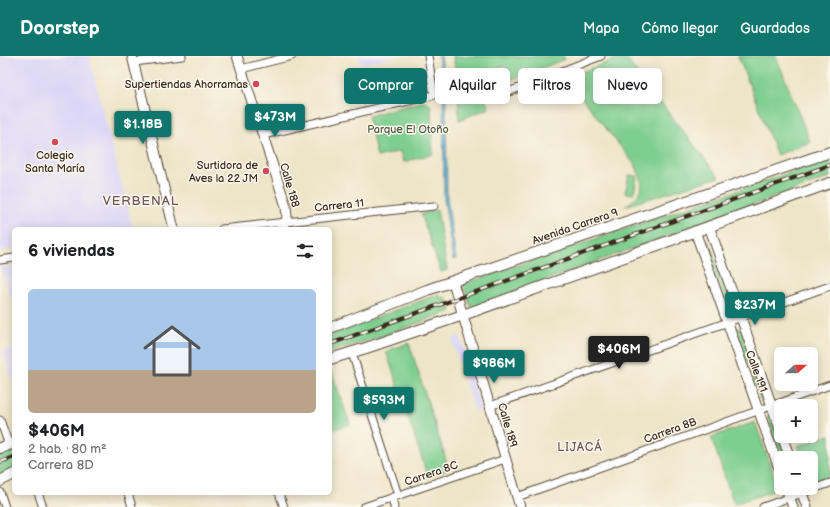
<!DOCTYPE html>
<html lang="es">
<meta charset="utf-8">
<style>
:root{--surface:#fff;--page:#f2f2f2;--text:#202124;--muted:#757577;--line:#e0e0e0;--accent:#0f766e}
body{margin:0;font-family:"Balsamiq Sans",sans-serif;background:var(--page);color:var(--text);height:100vh;display:flex;flex-direction:column;font-size:15px;white-space:nowrap}
*{box-sizing:border-box;margin:0}
p{font-size:13px;color:var(--muted)}
.icon{flex:none;width:22px;height:22px;fill:none;stroke:currentColor;stroke-width:2;stroke-linecap:round;stroke-linejoin:round}
.map{position:relative;flex:1;overflow:hidden}
.details{position:absolute;left:12px;top:171px;width:320px;height:268px;display:flex;flex-direction:column;background:var(--surface);border-radius:6px;box-shadow:0 2px 10px #0003}
.details>*{flex:none}
.guide{position:absolute;left:344px;top:12px;width:380px;height:36px;display:flex;gap:8px}
.needle{width:26px;rotate:69deg}
.buttons{position:absolute;left:774px;top:291px;display:grid;gap:8px}
.buttons a{display:grid;place-items:center;width:44px;height:44px;border-radius:6px;background:var(--surface);box-shadow:0 2px 10px #0003;font-size:20px}
.price{position:absolute;translate:-50% -34px;padding:0 9px;border-radius:4px;background:var(--accent);color:#fff;font-size:13px;line-height:26px;filter:drop-shadow(0 1px 2px #0008)}
.price::after{content:'';position:absolute;left:50%;top:24px;width:12px;height:9px;margin-left:-6px;background:inherit;clip-path:polygon(0 0,100% 0,50% 100%)}
.price.active{background:#222;color:#fff}
ul{padding:0;list-style:none}
li{display:grid;align-content:center;gap:8px;height:212px;padding:0 16px}
li+li{border-top:1px solid var(--line)}
li span{display:grid;place-items:center;height:124px;border-radius:6px;color:#555}
li>.icon{margin-inline-start:auto}
span .icon{width:72px;height:72px;fill:#fffc;stroke-width:1}
li b{font-size:17px}
h2{display:flex;justify-content:space-between;align-items:center;height:48px;padding:0 16px;font-size:17px}
.chip{padding:0 14px;border-radius:6px;background:var(--surface);box-shadow:0 2px 10px #0003;font-size:14px;line-height:36px}
.chip.active{background:var(--accent);color:#fff}
header{display:flex;align-items:center;gap:24px;box-sizing:border-box;height:56px;padding:0 20px;background:var(--accent);color:#fff}
header strong{font-size:19px}
nav{display:flex;gap:22px;margin-inline-start:auto;font-size:14px}
.map>svg:first-child{display:block}
</style>
<header>
<strong>Doorstep</strong>
<nav><a>Mapa</a><a>Cómo llegar</a><a>Guardados</a></nav>
</header>
<div class="map">
<svg width="830" height="451" viewBox="0 0 830 451">
<rect width="100%" height="100%" fill="#fbf7ec"/>
<filter id="ink" filterUnits="userSpaceOnUse"><feTurbulence type="fractalNoise" baseFrequency=".025" numOctaves="2"/><feDisplacementMap in="SourceGraphic" scale="8" xChannelSelector="R" yChannelSelector="G"/><feConvolveMatrix kernelMatrix="1 2 1 2 8 2 1 2 1" color-interpolation-filters="sRGB"/></filter>
<filter id="wash" filterUnits="userSpaceOnUse"><feTurbulence type="fractalNoise" baseFrequency=".012" numOctaves="4" result="noise"/><feDisplacementMap in="SourceGraphic" scale="16" xChannelSelector="R" yChannelSelector="G"/><feGaussianBlur stdDeviation="0.9" result="paint"/><feColorMatrix in="noise" values="0 0 0 0 0 0 0 0 0 0 0 0 0 0 0 0 0 1.4 0 .05"/><feComposite in="paint" operator="in"/></filter>
<g filter="url(#wash)">
<rect width="100%" height="100%" fill="#eee5c8"/>
<g fill="#dbd6f7">
<polygon points="0,0 89,0 133,173 14,173 14,193 0,195"/>
<polygon points="358,0 398,0 360,8"/>
<polygon points="14,210 14,250 0,211"/>
<polygon points="460,280 481,354 475,356 452,283"/>
<polygon points="14,291 14,329 3,295"/>
</g>
<g fill="#7ece8f" stroke="#5c7c56">
<polygon points="453,0 563,0 565,3 511,24 505,10 475,19 489,52 459,64 458,28"/>
<path d="M624 0 719 121 625 150C645 137 645 129 635 109L566 22Z"/>
<polygon points="738,0 776,0 810,86 777,99"/>
<polygon points="421,46 427,46 431,50 433,98 403,106 400,95 377,101 368,60"/>
<polygon points="830,103 830,121 471,251 463,228"/>
<polygon points="629,119 637,120 634,138 625,137"/>
<polygon points="437,154 447,214 441,216 421,158"/>
<polygon points="707,185 710,187 733,254 732,258 728,256 705,188"/>
<polygon points="439,238 441,243 446,241 451,255 382,280 330,296 330,279"/>
<polygon points="738,272 741,273 765,342 763,346 760,343 737,276"/>
<polygon points="409,287 449,413 428,421 386,295"/>
<polygon points="332,317 350,368 330,375 330,318"/>
<polygon points="769,359 772,360 786,402 781,402 768,363"/>
<polygon points="755,366 779,433 734,448 711,381"/>
<path d="M830 379V419C824 422 817 425 811 422V402H802L797 390Z"/>
<polygon points="14,394 14,412 0,419 0,399"/>
</g>
<polygon fill="#5db4da" stroke="#4c6f7c" points="438,0 441,0 446,30 447,142 456,203 453,204 444,143 443,30"/>
</g>
<g filter="url(#ink)">
<g fill="none" stroke-linecap="round" stroke-linejoin="round">
<defs>
<g id="street">
<polyline points="134,6 182,0"/>
<polyline points="241,13 292,0"/>
<polyline points="493,42 601,0"/>
<polyline points="263,79 434,39 428,0"/>
<polyline points="222,173 434,150"/>
<polyline points="0,204 14,202"/>
<polyline points="352,297 398,439"/>
<polyline points="490,350 830,230"/>
<polyline points="0,364 9,389"/>
<polyline points="0,436 5,451"/>
<polyline points="38,437 43,451"/>
<polyline points="128,437 132,451"/>
<polyline points="279,437 284,451"/>
<polyline points="392,441 394,451"/>
<polyline points="517,441 830,329"/>
<polyline points="364,451 505,403"/>
<polyline points="763,451 830,427"/>
</g>
<g id="secondary">
<polyline points="132,0 174,173"/>
<polyline points="237,0 286,150 287,161 284,173"/>
<polyline points="709,170 781,376"/>
<polyline points="695,175 781,418"/>
<polyline points="453,226 520,451"/>
<polyline points="782,380 790,402"/>
<polyline points="786,432 793,451"/>
<polyline points="800,432 807,451"/>
</g>
<g id="primary">
<polyline points="330,272 427,234 830,96"/>
<polyline points="330,303 366,292 463,259 830,127"/>
<polyline points="0,392 14,387"/>
<polyline points="0,425 14,418"/>
</g>
</defs>
<use href="#street" stroke="#564638" stroke-width="9"/>
<use href="#secondary" stroke="#564638" stroke-width="11"/>
<use href="#primary" stroke="#564638" stroke-width="12"/>
<use href="#street" stroke="#fff" stroke-width="7"/>
<use href="#secondary" stroke="#fff" stroke-width="9"/>
<use href="#primary" stroke="#fff" stroke-width="10"/>
<defs>
<g id="rail">
<polyline points="330,288 830,109"/>
<polyline points="0,406 14,401"/>
</g>
</defs>
<use href="#rail" stroke="#3b2a1e" stroke-width="4"/>
<use href="#rail" stroke="#fbf7ec" stroke-width="2.5" stroke-dasharray="8" stroke-linecap="butt"/>
</g>
</g>
<g fill="#d1495b" stroke="#fbf7ec" stroke-width="1.5">
<circle cx="256" cy="28" r="4"/>
<circle cx="55" cy="86" r="4"/>
<circle cx="266" cy="115" r="4"/>
</g>
<g text-anchor="middle" stroke-width="3" stroke-linejoin="round" paint-order="stroke">
<g font-size="11" fill="#3b2a1e" stroke="#fbf7ec" text-anchor="end">
<text x="248" y="32">Supertiendas Ahorramas</text>
<text x="55" y="103" text-anchor="middle">Colegio<tspan x="55" dy="13">Santa María</tspan></text>
<text x="258" y="113">Surtidora de<tspan x="258" dy="13">Aves la 22 JM</tspan></text>
</g>
<g font-size="11" fill="#4f5b40" stroke="#fbf7ec">
<text x="408" y="77">Parque El Otoño</text>
</g>
<g font-size="11" fill="#3b2a1e" stroke="#fbf7ec">
<text transform="translate(290 129) rotate(74)" y="4">Calle 188</text>
<text transform="translate(339 149) rotate(-6)" y="4">Carrera 11</text>
<text transform="translate(575 170) rotate(-19)" y="4">Avenida Carrera 9</text>
<text transform="translate(757 315) rotate(70)" y="4">Calle 191</text>
<text transform="translate(508 369) rotate(74)" y="4">Calle 189</text>
<text transform="translate(670 374) rotate(-20)" y="4">Carrera 8B</text>
<text transform="translate(431 417) rotate(-19)" y="4">Carrera 8C</text>
</g>
<g font-size="12" letter-spacing="1" fill="#70565c" stroke="#fbf7ec">
<text x="580" y="395">LIJACÁ</text>
</g>
<g font-size="13" letter-spacing="1" fill="#70565c" stroke="#fbf7ec">
<text x="141" y="149">VERBENAL</text>
</g>
</g>
</svg>
<div class="buttons">
<a><svg class="needle" viewBox="-14 -14 28 28"><path d="M0-13l5 13h-10z" fill="#e53935"/><path d="M0 13l5-13h-10z" fill="#757577"/></svg></a>
<a>+</a>
<a>−</a>
</div>
<b class="price" style="left:275px;top:82px">$473M</b>
<b class="price" style="left:143px;top:89px">$1.18B</b>
<b class="price" style="left:755px;top:270px">$237M</b>
<b class="price active" style="left:619px;top:314px">$406M</b>
<b class="price" style="left:494px;top:328px">$986M</b>
<b class="price" style="left:384px;top:365px">$593M</b>
<div class="guide">
<a class="chip active">Comprar</a>
<a class="chip">Alquilar</a>
<a class="chip">Filtros</a>
<a class="chip">Nuevo</a>
</div>
<section class="details">
<h2>6 viviendas<svg class="icon" aria-label="filters" viewBox="0 0 24 24"><path d="M4 7h16M4 17h16"/><circle cx="9" cy="7" r="2"/><circle cx="15" cy="17" r="2"/></svg></h2>
<ul>
<li><span style="background:linear-gradient(#a9c7e8 65%,#b9a48a 0)"><svg class="icon" aria-label="home" viewBox="0 0 24 24"><path d="M3 11l9-7 9 7M6 9v11h12V9"/></svg></span><div><b>$406M</b><p>2 hab. · 80 m²</p><p>Carrera 8D</p></div></li>
</ul>
</section>
</div>
